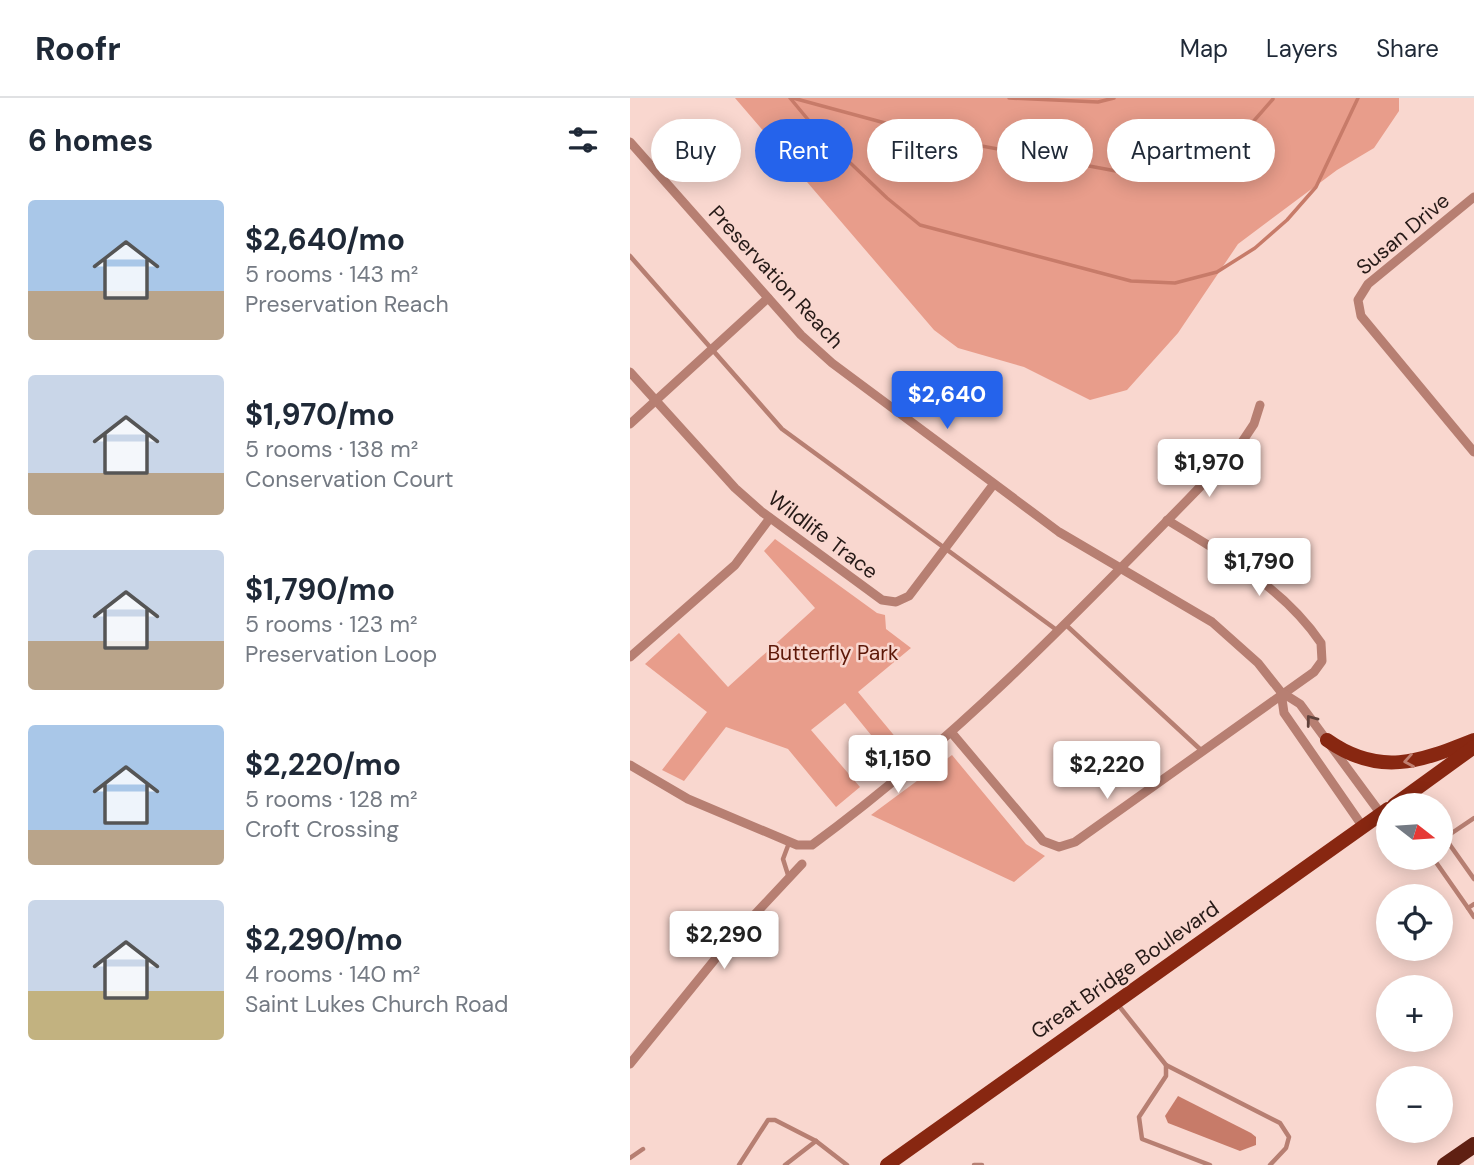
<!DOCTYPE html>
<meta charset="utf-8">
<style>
:root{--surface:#fff;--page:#f6f6f7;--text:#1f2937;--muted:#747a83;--line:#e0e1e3;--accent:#2563eb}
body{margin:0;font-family:"DM Sans",sans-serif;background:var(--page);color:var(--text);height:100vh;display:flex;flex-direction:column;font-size:26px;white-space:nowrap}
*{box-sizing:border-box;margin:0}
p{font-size:23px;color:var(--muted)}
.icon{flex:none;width:38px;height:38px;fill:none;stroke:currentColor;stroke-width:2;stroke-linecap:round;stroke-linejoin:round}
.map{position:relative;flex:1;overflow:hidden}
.side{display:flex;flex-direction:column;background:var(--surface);width:630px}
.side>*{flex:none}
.hud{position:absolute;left:21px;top:21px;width:665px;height:63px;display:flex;gap:14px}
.needle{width:46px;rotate:107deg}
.tools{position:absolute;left:746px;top:695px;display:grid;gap:14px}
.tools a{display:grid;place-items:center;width:77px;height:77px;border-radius:50%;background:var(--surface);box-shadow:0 4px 18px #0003;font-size:35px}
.price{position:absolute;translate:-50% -60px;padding:0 16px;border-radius:7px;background:#fff;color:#222;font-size:23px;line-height:46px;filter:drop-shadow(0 2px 4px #0008)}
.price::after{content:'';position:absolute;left:50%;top:42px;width:21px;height:16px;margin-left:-10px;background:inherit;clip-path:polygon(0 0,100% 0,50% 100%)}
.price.selected{background:var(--accent);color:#fff}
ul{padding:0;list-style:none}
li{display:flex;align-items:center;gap:21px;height:175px;padding:0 28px}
li span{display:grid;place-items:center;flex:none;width:196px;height:140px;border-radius:7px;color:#555}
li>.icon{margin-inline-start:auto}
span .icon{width:84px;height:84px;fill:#fffc;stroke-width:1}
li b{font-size:30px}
h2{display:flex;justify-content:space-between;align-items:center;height:84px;padding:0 28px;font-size:30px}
.pill{padding:0 24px;border-radius:32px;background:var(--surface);box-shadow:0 4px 18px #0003;font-size:24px;line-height:63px}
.pill.selected{background:var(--accent);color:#fff}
header{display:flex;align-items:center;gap:42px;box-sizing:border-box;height:98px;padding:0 35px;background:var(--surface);border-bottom:2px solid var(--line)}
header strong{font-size:33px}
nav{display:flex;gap:38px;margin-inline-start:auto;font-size:24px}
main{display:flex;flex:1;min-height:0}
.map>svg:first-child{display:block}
</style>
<header>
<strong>Roofr</strong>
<nav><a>Map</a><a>Layers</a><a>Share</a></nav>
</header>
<main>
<section class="side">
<h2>6 homes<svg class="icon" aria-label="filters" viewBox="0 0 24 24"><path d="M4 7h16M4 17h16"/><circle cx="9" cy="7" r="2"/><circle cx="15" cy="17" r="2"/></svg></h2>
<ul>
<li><span style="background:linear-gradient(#a9c7e8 65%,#b9a48a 0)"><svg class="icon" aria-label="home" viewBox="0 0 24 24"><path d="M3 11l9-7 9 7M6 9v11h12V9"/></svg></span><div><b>$2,640/mo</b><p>5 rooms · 143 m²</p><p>Preservation Reach</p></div></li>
<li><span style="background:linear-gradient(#c9d6e8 70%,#b9a48a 0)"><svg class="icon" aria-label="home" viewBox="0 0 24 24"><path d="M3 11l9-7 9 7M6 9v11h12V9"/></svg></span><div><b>$1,970/mo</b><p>5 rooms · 138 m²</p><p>Conservation Court</p></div></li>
<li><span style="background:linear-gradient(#c9d6e8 65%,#b9a48a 0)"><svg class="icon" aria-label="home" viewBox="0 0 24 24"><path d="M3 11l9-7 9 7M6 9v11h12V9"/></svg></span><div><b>$1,790/mo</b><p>5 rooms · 123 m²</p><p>Preservation Loop</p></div></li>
<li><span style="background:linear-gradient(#a9c7e8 75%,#b9a48a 0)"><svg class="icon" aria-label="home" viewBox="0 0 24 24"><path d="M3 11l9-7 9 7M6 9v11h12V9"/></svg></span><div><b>$2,220/mo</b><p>5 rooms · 128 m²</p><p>Croft Crossing</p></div></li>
<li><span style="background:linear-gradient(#c9d6e8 65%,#c2b280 0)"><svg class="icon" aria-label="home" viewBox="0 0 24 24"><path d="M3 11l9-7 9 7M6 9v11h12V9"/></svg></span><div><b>$2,290/mo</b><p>4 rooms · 140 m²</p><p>Saint Lukes Church Road</p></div></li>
</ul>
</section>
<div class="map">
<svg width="844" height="1067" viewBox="0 0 844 1067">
<rect width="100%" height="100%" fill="#f9d7cf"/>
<g fill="#e89d8b">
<polygon points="105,0 769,0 769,13 744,50 707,72 608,146 548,235 497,292 460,302 394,269 328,250 304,232"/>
<polygon points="145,441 247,515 255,517 256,531 281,550 228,594 277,653 263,664 215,605 181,632 230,689 206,709 158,651 96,629 54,683 32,672 77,614 15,566 49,535 98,589 185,510 134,453"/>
<polygon points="322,657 396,746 415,758 384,784 241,717"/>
</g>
<polygon fill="#c77b69" points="548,998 621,1035 626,1039 626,1047 610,1053 538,1025 535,1018"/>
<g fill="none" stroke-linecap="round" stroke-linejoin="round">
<g stroke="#c77b69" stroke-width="3.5">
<polyline points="160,0 190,36 257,100 290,127 501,183 545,185 587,174 625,150 657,122 686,89 728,0"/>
<polyline points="163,0 314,41 486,73 575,53 615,33 643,1"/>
<polyline points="379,0 468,4 484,0"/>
</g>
<g stroke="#b77f72" stroke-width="4.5">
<polyline points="0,158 152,331 428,533"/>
<polyline points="436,527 572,653"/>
<polyline points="815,740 844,781"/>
<polyline points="810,743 844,720"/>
<polyline points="803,760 838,810 844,806"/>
<polyline points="159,780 153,761 159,745"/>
<polyline points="838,810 844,819"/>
<polyline points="489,908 536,967 650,1025 659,1039 656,1050 640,1067"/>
<polyline points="536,967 536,978 509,1019 512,1041 580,1067"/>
<polyline points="0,1060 13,1051"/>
<polyline points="109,1067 138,1022 145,1022 186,1043 217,1067"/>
<polyline points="155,1067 186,1043"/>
<polyline points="344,1067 352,1067"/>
</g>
<g stroke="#b77f72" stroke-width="9">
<polyline points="0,44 171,237 202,265 429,434 582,524 628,565 651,594"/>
<polyline points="844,99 738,186 728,202 731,218 844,354"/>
<polyline points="0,274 105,390 132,414 252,502 266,504 279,498 363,387"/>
<polyline points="0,326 138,200"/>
<polyline points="0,559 105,467 140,420"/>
<path d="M321 634 413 743 429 749 445 744 684 574 692 563 691 545C654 490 593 456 537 422"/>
<path d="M0 667 58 701 167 747H182C339 632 472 489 608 350L624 326 630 307"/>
<polyline points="733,729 654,615 651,594 670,606 751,716"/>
<polyline points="0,966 99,844 172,766"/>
</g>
<g stroke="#882711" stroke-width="14">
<path d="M697 642C749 679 789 664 844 642"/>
<polyline points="764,707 844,649"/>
<polyline points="257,1067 758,711"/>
</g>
<polyline stroke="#5f2012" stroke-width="16" points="815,1067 844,1047"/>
</g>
<defs><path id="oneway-chevron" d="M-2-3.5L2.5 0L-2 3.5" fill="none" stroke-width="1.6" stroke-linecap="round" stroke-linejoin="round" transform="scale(1.75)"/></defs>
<use stroke="#60423b" href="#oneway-chevron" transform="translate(681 622) rotate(-127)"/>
<use stroke="#c07f70" href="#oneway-chevron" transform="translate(779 663) rotate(170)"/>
<g text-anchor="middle" stroke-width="5" stroke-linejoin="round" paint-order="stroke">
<g font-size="21" fill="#261a17" stroke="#f9d7cf">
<text transform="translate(773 136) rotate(-40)" y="7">Susan Drive</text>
<text transform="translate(146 179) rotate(47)" y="7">Preservation Reach</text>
<text transform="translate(193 437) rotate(37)" y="7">Wildlife Trace</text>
<text transform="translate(495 872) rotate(-35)" y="7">Great Bridge Boulevard</text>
</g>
<g font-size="21" fill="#5d1808" stroke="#f9d7cf">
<text x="203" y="562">Butterfly Park</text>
</g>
</g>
</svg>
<div class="tools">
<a><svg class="needle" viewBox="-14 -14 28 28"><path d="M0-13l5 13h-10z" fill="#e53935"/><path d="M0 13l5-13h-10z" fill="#747a83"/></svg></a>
<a><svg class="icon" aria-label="locate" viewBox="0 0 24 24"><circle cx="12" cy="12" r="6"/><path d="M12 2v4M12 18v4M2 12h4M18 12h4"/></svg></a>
<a>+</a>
<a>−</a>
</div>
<b class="price selected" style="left:317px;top:333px">$2,640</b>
<b class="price" style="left:579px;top:401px">$1,970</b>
<b class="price" style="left:629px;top:500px">$1,790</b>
<b class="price" style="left:268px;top:697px">$1,150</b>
<b class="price" style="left:477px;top:703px">$2,220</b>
<b class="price" style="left:94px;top:873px">$2,290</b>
<div class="hud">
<a class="pill">Buy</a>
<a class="pill selected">Rent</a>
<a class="pill">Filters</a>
<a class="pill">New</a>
<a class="pill">Apartment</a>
</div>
</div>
</main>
